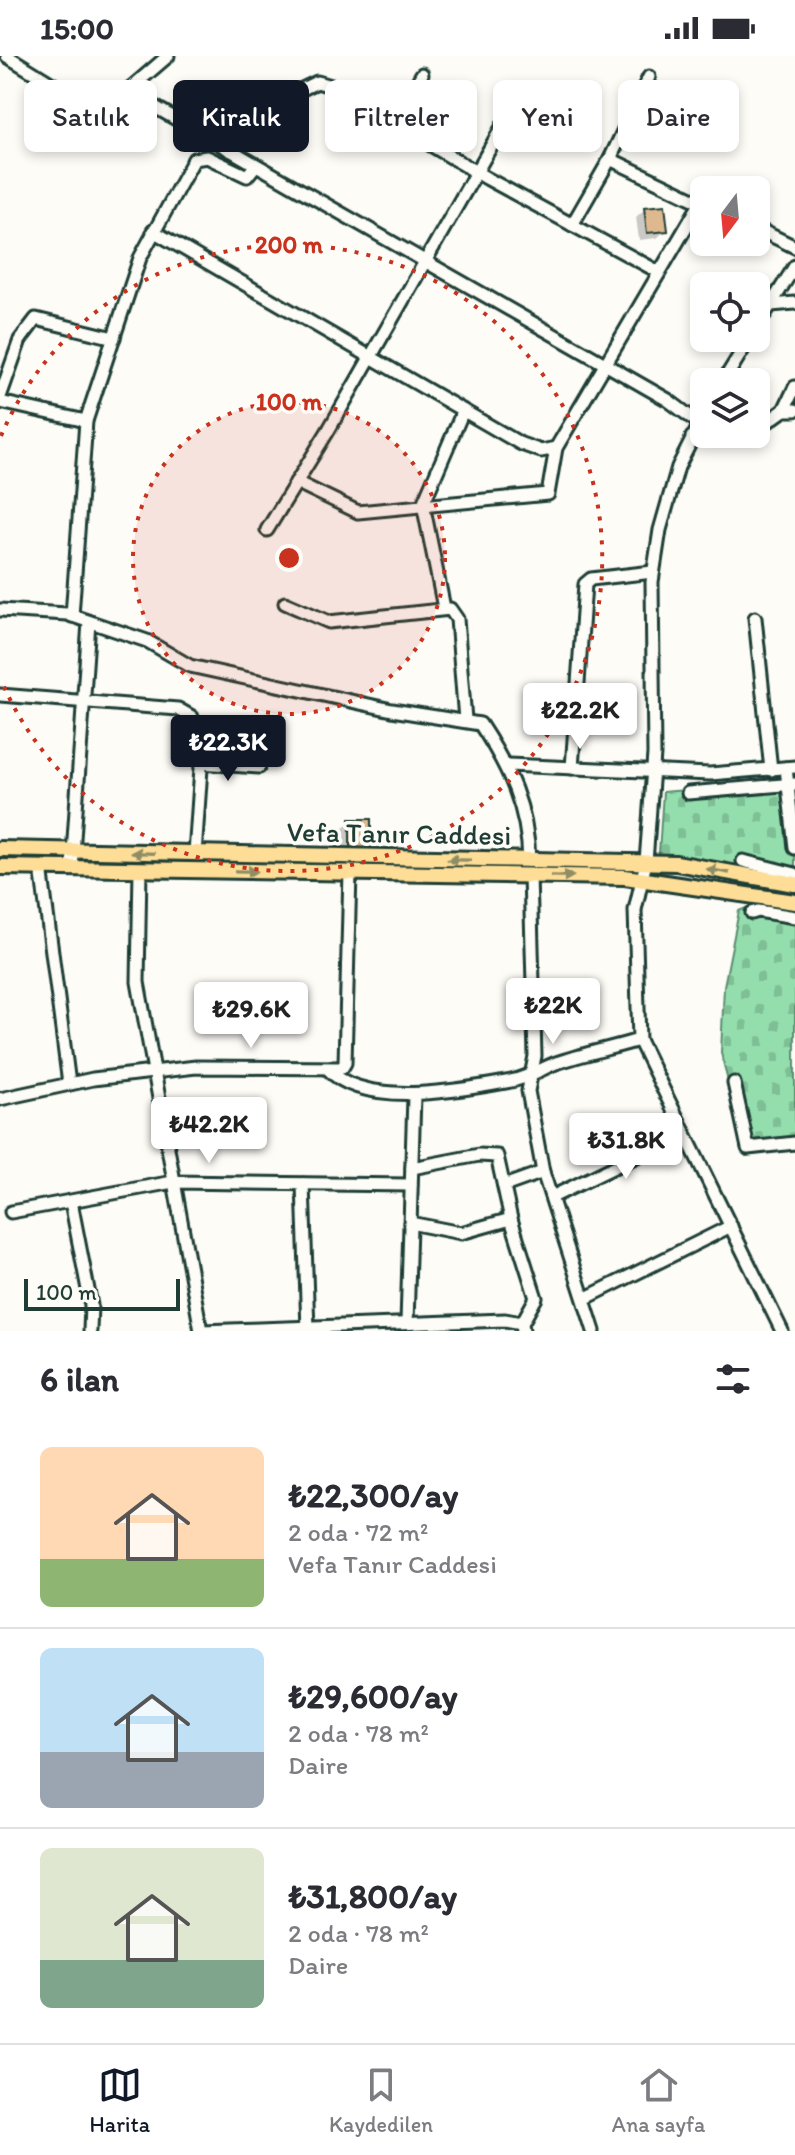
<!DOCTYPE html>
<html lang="tr">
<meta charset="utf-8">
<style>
:root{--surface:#fff;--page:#f2f2f3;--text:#2b2b33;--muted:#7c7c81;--line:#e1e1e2;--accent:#111827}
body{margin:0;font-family:Itim,sans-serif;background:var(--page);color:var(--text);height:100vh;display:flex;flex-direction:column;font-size:30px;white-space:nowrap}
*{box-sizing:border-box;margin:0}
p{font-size:26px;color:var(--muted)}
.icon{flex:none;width:44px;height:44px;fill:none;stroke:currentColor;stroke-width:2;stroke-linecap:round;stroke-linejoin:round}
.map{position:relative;height:1275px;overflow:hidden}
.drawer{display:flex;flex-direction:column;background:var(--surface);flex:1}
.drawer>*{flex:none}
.top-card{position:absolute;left:24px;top:24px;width:748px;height:72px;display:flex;gap:16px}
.needle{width:52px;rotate:196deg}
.buttons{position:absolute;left:690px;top:120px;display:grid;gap:16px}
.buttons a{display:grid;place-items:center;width:80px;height:80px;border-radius:12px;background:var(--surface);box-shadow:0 4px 12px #0003;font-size:40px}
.scale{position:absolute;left:24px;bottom:20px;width:156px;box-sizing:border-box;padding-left:8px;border:4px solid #1f3d34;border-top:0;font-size:22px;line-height:28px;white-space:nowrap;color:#1f3d34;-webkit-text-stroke:6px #fdfcf7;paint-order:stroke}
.price{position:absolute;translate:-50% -68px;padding:0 18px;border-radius:8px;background:#fff;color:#222;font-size:26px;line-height:52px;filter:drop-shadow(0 2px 4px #0008)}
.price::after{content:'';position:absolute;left:50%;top:48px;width:24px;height:18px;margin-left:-12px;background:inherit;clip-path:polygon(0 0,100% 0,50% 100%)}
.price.selected{background:var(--accent);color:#fff}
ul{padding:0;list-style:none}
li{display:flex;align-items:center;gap:24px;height:200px;padding:0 40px}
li+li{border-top:2px solid var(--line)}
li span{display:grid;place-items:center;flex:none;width:224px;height:160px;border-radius:12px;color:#555}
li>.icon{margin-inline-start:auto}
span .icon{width:96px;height:96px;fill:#fffc;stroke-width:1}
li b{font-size:34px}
h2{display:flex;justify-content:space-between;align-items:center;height:96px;padding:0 40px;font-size:34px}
.chip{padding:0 28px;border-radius:12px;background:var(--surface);box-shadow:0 4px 12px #0003;font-size:28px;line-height:72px}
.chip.selected{background:var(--accent);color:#fff}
.status{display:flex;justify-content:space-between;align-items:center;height:56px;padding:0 40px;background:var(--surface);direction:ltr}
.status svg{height:22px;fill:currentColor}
.tab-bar{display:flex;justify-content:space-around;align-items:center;height:112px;border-top:2px solid var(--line);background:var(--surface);font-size:22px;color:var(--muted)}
.tab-bar a{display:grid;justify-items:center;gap:4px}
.tab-bar .selected{color:var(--accent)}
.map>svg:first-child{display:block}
</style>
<div class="status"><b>15:00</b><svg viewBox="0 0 49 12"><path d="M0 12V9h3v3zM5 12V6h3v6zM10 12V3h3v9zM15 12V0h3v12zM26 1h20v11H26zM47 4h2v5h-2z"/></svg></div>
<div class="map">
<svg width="795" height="1275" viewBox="0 0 795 1275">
<defs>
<pattern id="cemetery-stones" width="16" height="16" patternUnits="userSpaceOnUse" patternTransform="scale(2)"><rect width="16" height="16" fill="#94dead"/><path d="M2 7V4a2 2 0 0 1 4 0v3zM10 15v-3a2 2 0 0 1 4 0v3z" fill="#7fbf95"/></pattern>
</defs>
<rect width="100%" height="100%" fill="#fdfcf7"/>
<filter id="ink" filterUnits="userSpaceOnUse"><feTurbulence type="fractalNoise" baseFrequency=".0125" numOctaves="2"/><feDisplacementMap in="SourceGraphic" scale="16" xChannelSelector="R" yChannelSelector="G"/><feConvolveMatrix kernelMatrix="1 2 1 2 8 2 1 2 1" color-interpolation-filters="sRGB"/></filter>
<g filter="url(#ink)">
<g fill="url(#cemetery-stones)" stroke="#5a8e70" stroke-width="2">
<polygon points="795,725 795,823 659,797 663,736"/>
<polygon points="755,848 795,857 795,1091 746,1100 721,997 724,930 739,855"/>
</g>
<g fill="#0003">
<polygon points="645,153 666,174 657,182 639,184 636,161"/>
<polygon points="351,765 369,792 360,801 342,801 342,773"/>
</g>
<g fill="#deb98f" stroke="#1f3d34" stroke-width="2">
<polygon points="665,149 668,175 647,177 644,151"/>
<rect x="350" y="763" width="21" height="30"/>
</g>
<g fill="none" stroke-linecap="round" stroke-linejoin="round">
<defs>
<g id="minor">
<polyline points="7,0 62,34 104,49 118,43 168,0"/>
<polyline points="127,35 668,344 700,368"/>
<polyline points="394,67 422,18"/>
<polyline points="229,94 298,35 317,26 331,30 488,123 659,216"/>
<polyline points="610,103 704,148"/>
<polyline points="572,169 610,103 649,21"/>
<polyline points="756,172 795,191"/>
<polyline points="153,175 521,388 541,395 556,392"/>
<polyline points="771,249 795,247"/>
<polyline points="756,272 795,210"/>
<polyline points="723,326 750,282"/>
<polyline points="0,341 20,284 36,263 114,282"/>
<polyline points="0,346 86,365"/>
<polyline points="784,354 795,331"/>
<polyline points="704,360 678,411 660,474 652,526 654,698 646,806 635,854 639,984 782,1275"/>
<polyline points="756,374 784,354 795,354"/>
<polyline points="692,381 730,378"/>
<polyline points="296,426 358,456 548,438 556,392 701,146"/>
<polyline points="267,474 328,375 509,59"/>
<polyline points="285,547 329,566 450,553 457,563 465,664"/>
<polyline points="444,552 423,448 463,355"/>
<path d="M0 554 67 558 147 585 190 610 392 654 480 668C509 712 528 752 529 805"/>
<polyline points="72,560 86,365 140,202 194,103 207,101 247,120 255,110"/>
<polyline points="755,562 771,714"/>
<polyline points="0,639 178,653 192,661 201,712 195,798"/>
<polyline points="200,707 259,711"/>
<polyline points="508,709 710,718 795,711"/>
<polyline points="572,712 585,528 591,523 653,516"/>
<polyline points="786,712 795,792"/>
<polyline points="688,737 795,728"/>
<polyline points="743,805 795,818"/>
<polyline points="41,811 69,1028"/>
<polyline points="72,812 89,566"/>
<polyline points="140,813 138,926 201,1275"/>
<polyline points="530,819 535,1000 528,1035 543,1116 594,1275"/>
<polyline points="752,857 758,855 795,861"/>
<path d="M328 1013C364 1053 462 1034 511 1025 527 1022 541 1013 556 1007 583 998 612 992 639 984"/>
<polyline points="734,1027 748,1092 795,1087"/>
<polyline points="0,1043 93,1023 196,1011 342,1012 345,1007 350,816"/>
<polyline points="412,1112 479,1099 497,1100 511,1163 536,1242 522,1267 523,1275"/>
<polyline points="303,1128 308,1274"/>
<polyline points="504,1130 543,1116"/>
<polyline points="552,1141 684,1077"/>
<polyline points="71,1146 91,1249 90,1275"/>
<polyline points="11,1156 173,1126 411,1129"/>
<polyline points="410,1167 461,1177 511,1163"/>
<polyline points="586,1242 731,1170"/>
<polyline points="407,1267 414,1040"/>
<polyline points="202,1275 505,1264 522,1267"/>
</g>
<g id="major">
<polyline points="0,793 676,807 795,828"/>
<polyline points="0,811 625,821 795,846"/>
</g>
</defs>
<use href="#minor" stroke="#1f3d34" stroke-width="17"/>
<use href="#major" stroke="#1f3d34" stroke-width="20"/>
<use href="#minor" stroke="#fdfcf7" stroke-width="11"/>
<use href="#major" stroke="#fedd96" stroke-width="14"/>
</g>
<defs><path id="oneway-solid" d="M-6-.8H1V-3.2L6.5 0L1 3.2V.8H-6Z" transform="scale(2)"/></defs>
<g fill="#8e8d65">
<use href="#oneway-solid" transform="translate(143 797) rotate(-178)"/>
<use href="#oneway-solid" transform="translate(459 804) rotate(-179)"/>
<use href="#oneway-solid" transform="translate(246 815) rotate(1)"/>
<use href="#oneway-solid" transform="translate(718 815) rotate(-170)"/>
<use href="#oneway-solid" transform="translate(562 820) rotate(1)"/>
</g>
</g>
<circle cx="289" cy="502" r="156" fill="#c8321e" fill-opacity=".12"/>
<g fill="none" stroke="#c8321e" stroke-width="4" stroke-dasharray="4 8">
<circle cx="289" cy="502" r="156"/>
<path d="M1 380A313 313 0 1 1 1 624"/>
</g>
<g text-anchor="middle" stroke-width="7" stroke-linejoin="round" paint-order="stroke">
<g font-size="28" fill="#1f3d34" stroke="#fdfcf7">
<text transform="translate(399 777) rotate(1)" y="10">Vefa Tanır Caddesi</text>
</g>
</g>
<circle cx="289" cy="502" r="12" fill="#c8321e" stroke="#fdfcf7" stroke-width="4"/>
<g font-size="24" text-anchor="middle" font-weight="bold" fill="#c8321e" stroke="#fdfcf7" stroke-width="7" stroke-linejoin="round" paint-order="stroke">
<text x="289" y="197">200 m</text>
<text x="289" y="354">100 m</text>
</g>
</svg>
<div class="buttons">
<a><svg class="needle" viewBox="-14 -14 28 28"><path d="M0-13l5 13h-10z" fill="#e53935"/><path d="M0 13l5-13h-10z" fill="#7c7c81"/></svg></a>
<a><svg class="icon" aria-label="locate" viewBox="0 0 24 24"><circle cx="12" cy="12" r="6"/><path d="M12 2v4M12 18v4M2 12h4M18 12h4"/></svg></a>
<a><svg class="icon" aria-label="layers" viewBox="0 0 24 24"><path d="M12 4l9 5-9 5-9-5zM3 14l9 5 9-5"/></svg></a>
</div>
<div class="scale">100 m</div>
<b class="price" style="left:580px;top:695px">₺22.2K</b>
<b class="price selected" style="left:228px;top:727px">₺22.3K</b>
<b class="price" style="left:553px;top:990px">₺22K</b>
<b class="price" style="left:251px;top:994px">₺29.6K</b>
<b class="price" style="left:209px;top:1109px">₺42.2K</b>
<b class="price" style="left:626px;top:1125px">₺31.8K</b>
<div class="top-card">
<a class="chip">Satılık</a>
<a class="chip selected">Kiralık</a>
<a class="chip">Filtreler</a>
<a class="chip">Yeni</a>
<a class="chip">Daire</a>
</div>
</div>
<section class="drawer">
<h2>6 ilan<svg class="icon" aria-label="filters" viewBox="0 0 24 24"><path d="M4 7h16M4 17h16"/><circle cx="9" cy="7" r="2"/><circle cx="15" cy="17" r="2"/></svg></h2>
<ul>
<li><span style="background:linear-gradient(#ffd9b3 70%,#8fb573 0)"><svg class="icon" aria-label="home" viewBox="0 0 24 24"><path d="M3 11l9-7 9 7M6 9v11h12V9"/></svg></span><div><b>₺22,300/ay</b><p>2 oda · 72 m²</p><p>Vefa Tanır Caddesi</p></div></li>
<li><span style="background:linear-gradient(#bfe0f5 65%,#9aa5b1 0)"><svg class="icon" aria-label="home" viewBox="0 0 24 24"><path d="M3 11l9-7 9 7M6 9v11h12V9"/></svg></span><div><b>₺29,600/ay</b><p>2 oda · 78 m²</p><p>Daire</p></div></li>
<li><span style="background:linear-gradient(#dfe7d0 70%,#7fa58c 0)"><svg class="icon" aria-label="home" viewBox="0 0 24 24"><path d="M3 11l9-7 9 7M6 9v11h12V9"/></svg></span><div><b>₺31,800/ay</b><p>2 oda · 78 m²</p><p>Daire</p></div></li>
</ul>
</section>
<nav class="tab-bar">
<a class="selected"><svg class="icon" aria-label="map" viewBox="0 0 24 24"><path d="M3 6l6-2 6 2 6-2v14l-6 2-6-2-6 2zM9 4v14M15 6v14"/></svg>Harita</a>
<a><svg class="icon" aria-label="saved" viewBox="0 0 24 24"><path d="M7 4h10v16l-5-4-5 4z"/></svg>Kaydedilen</a>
<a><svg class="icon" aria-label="home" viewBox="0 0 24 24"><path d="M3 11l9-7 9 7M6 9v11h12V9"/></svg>Ana sayfa</a>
</nav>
